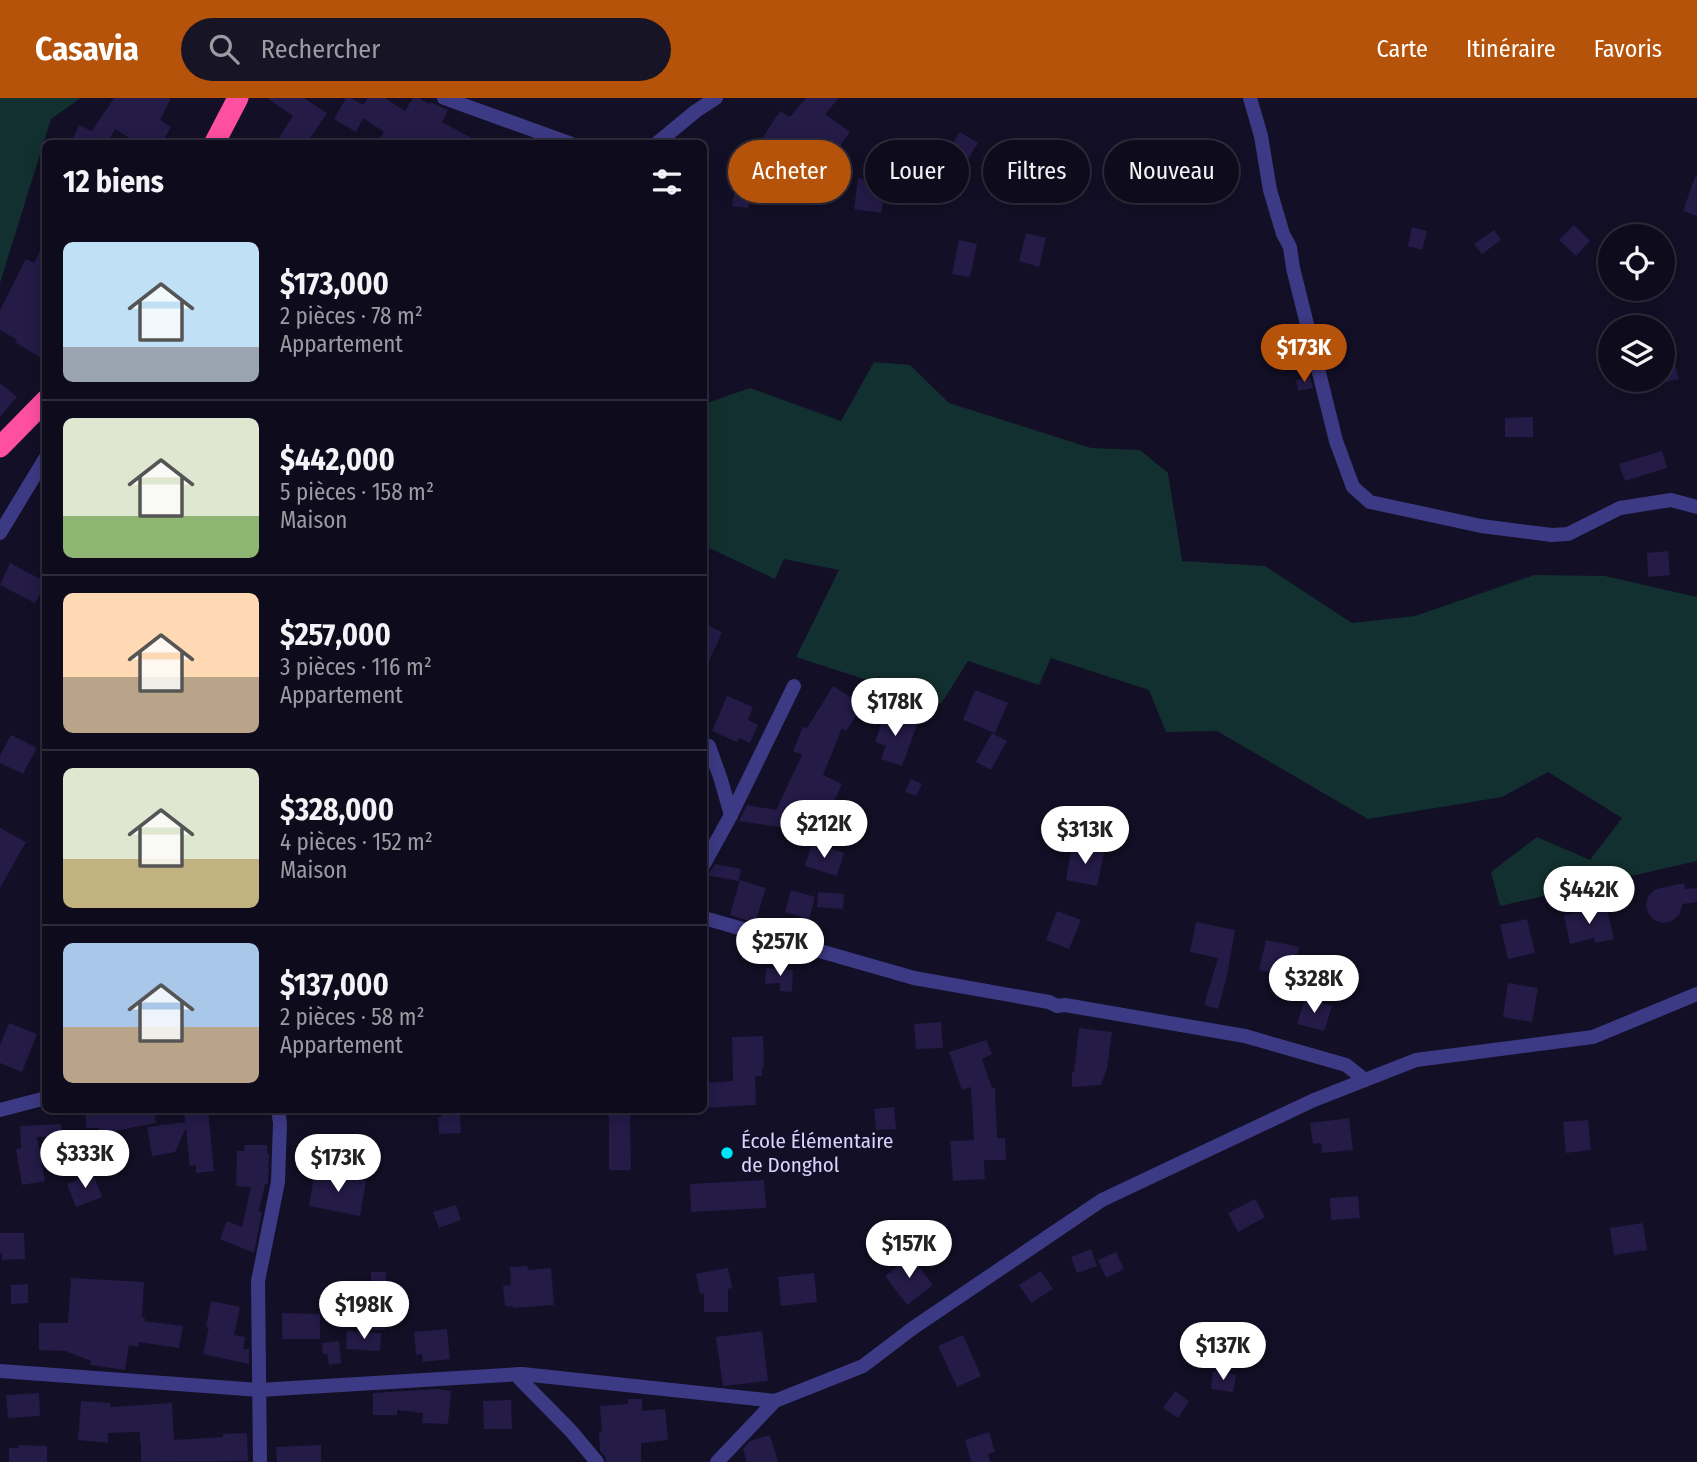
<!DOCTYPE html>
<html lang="fr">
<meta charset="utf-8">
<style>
:root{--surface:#0e0b1c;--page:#171425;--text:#f1f3f6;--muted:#9b9ba3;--line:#2e2b3b;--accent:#b45309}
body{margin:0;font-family:"Fira Sans Condensed",sans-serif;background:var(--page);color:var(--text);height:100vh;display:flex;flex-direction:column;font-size:26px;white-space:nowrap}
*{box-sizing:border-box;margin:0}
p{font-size:23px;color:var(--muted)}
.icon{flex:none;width:38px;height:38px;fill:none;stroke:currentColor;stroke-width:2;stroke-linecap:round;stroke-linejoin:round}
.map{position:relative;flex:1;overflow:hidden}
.sheet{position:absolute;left:42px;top:42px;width:665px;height:973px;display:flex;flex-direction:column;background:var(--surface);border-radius:10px;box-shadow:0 4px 18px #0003,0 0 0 2px var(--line)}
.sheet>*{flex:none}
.guide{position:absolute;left:728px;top:42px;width:665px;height:63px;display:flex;gap:14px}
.fabs{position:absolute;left:1598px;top:126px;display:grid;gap:14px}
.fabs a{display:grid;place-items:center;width:77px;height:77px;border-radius:50%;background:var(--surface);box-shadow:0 4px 18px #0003,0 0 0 2px var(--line);font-size:35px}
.price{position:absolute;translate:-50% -60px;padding:0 16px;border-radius:24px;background:#fff;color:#222;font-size:23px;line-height:46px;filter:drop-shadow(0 2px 4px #0008)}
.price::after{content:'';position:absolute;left:50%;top:42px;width:21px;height:16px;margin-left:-10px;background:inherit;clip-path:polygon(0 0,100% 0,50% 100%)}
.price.selected{background:var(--accent);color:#fff}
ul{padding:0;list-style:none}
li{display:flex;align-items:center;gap:21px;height:175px;padding:0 21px}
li+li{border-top:2px solid var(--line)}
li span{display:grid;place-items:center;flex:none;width:196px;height:140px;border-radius:10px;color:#555}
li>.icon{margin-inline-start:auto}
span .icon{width:84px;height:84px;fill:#fffc;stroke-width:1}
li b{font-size:30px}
h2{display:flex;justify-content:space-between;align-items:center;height:84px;padding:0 21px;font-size:30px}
.chip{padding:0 24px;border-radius:32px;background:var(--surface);box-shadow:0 4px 18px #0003,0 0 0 2px var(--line);font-size:24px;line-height:63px}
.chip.selected{background:var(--accent);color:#fff}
header{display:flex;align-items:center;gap:42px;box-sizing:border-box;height:98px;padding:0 35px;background:var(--accent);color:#fff}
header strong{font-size:33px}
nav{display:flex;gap:38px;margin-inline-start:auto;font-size:24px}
.search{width:490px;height:63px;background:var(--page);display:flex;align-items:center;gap:18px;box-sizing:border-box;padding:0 24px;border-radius:38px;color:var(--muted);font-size:26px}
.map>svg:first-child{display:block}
</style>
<header>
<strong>Casavia</strong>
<div class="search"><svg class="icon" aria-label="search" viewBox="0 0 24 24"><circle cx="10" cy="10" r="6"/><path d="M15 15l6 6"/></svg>Rechercher</div>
<nav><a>Carte</a><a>Itinéraire</a><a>Favoris</a></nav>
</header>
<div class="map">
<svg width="1697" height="1364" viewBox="0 0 1697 1364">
<rect width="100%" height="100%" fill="#130f26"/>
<g fill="#12302f">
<polygon points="0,0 81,0 51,21 0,185"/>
<polygon points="874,264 910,267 949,305 1091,350 1140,352 1168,375 1182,463 1265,468 1352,525 1415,518 1534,477 1605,478 1697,499 1697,763 1500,808 1491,774 1537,739 1590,762 1622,720 1548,674 1502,699 1368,721 1217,633 1166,634 1149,592 1051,560 1039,587 968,563 941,606 796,559 839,472 784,461 775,481 709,450 704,452 704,306 750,290 841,323"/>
</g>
<g fill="#241b47">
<polygon points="114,0 171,0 160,22 171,29 161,46 139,46 115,31 109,42 115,46 70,46 79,27 92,33"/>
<polygon points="267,0 304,0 327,15 306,46 275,46 293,18"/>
<polygon points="346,0 351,0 363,7 368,0 385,0 405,13 413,0 419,0 429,6 430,4 448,12 442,24 483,46 376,46 384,34 363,20 356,34 334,21"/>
<polygon points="806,0 839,0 825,16 850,34 833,58 818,48 810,59 801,52 799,55 782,44 779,49 763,39 780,13 790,19"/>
<polygon points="960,34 978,45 955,82 936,71"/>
<polygon points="768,67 771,96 752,98 750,69"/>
<polygon points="1695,79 1697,79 1697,118 1683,113"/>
<polygon points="858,80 886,84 881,115 854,111"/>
<polygon points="734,96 750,99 748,110 732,108"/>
<polygon points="1574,127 1590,143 1576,158 1559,142"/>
<polygon points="1412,129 1427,133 1422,152 1408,148"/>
<polygon points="1494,132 1501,142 1482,156 1474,146"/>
<polygon points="1026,135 1046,140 1039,169 1019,163"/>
<polygon points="46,141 46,263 15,244 17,242 0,232 0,212 26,161 34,165"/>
<polygon points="959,142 977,146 970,179 952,176"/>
<polygon points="1674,262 1679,281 1662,285 1662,265"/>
<polygon points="1310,279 1313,290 1298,293 1296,282"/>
<polygon points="0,285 17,299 0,319"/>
<polygon points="1533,319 1533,339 1505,339 1505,320"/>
<polygon points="1662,353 1667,370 1625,383 1619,366"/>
<polygon points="1668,453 1670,477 1648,479 1647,455"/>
<polygon points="10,465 46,484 35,505 0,487"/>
<polygon points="704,526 722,534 704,575"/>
<polygon points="833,588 863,607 846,633 842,630 823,677 842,686 827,719 809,711 805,733 739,723 747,707 776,712 802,657 793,653 803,629 807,630"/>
<polygon points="975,592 1008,605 995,635 963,622"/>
<polygon points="727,598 753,609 748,622 758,627 750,645 739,640 737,644 712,633"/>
<polygon points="885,615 917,627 902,668 881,661 886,648 875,644"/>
<polygon points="992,635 1007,643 991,672 976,664"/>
<polygon points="11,637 37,650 23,676 0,665 0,658"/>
<polygon points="911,681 922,686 916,698 905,694"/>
<polygon points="0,730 26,744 0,790"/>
<polygon points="812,745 844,755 837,778 805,768"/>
<polygon points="1072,748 1104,754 1097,788 1066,782"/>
<polygon points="715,766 741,771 739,783 704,777 710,774"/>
<polygon points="740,782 766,790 755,825 730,817"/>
<polygon points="1684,785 1685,791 1697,790 1697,804 1683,806 1679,817 1672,823 1663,825 1654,822 1648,815 1646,806 1649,797 1656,791"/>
<polygon points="791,792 815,799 809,821 785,814"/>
<polygon points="818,794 844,796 843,811 817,809"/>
<polygon points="1606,808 1614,841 1595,845 1594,840 1570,846 1564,817"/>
<polygon points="1057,813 1081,822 1069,851 1046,842"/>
<polygon points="1527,821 1535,855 1508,861 1500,827"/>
<polygon points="1196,824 1235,832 1227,878 1218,911 1204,907 1218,860 1190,854"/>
<polygon points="1266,842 1299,849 1292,879 1259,872"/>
<polygon points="766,870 793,872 792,894 780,893 780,885 765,886"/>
<polygon points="1508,885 1538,890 1532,924 1503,919"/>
<polygon points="1305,900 1332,908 1324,933 1297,926"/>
<polygon points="941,924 943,950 916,951 914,926"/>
<polygon points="9,925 37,936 22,974 0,965 0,947"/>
<polygon points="1079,930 1112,934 1107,971 1101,987 1072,989 1072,974 1074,974"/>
<polygon points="763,938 764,969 762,969 762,978 755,978 756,1007 704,1010 704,985 733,983 732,939"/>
<polygon points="986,942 992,956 982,961 992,990 995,990 997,1040 1005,1040 1006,1062 984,1062 985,1081 953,1083 950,1043 974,1042 971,989 962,992 949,954"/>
<polygon points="894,1009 896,1031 876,1032 874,1011"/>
<polygon points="86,1012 154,1012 156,1025 99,1036 99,1030 86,1030"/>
<polygon points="184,1012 208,1012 214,1073 196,1075 196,1067 190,1068 186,1030 175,1054 152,1058 147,1029 185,1024"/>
<polygon points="441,1012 460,1012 461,1035 439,1036 438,1019 441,1019"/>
<polygon points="609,1012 630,1012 631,1072 609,1072"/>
<polygon points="1349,1020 1353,1052 1322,1055 1321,1045 1313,1046 1310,1025"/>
<polygon points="1588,1022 1591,1052 1566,1055 1563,1024"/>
<polygon points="61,1026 62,1038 37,1039 45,1083 22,1087 16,1051 21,1050 20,1028"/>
<polygon points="245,1047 267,1047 267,1055 269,1056 268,1083 268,1086 265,1086 259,1113 262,1114 254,1155 220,1141 227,1123 242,1129 251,1089 236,1088 237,1053 244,1053"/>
<polygon points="315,1073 366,1083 360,1118 309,1108"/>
<polygon points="93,1076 102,1099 76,1109 67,1086"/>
<polygon points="764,1082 766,1110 691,1114 690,1086"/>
<polygon points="1358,1098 1360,1120 1331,1122 1330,1100"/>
<polygon points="1255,1101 1265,1119 1238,1134 1228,1115"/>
<polygon points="456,1107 461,1122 439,1130 433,1114"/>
<polygon points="1643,1125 1647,1152 1614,1157 1610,1130"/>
<polygon points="0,1135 24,1135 25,1161 2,1162 2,1155 0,1155"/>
<polygon points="1091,1151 1097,1168 1077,1175 1071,1159"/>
<polygon points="1116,1154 1124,1171 1106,1180 1098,1162"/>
<polygon points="911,1158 933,1187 907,1207 885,1178"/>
<polygon points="527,1168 528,1172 551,1170 554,1207 513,1210 513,1208 505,1208 503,1188 511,1187 510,1169"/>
<polygon points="728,1170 732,1190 728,1191 728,1214 704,1214 704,1195 700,1196 696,1176"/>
<polygon points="1041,1173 1053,1191 1031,1205 1019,1187"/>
<polygon points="371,1174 386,1174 385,1232 373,1232 372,1200 370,1200"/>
<polygon points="814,1175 817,1204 781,1208 778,1179"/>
<polygon points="71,1180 144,1184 142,1219 145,1219 144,1223 183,1228 179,1250 139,1244 138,1249 129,1247 125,1272 90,1267 91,1263 65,1253 39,1252 39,1225 68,1225"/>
<polygon points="28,1186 28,1205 11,1206 11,1187"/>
<polygon points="211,1203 240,1209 234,1237 245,1239 243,1251 249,1251 249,1266 203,1256 209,1229 206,1229"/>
<polygon points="282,1215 320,1216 320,1241 282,1241"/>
<polygon points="447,1231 450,1261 423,1264 422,1256 416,1257 414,1234"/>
<polygon points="347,1233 381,1235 380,1253 346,1251"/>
<polygon points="762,1233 768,1283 723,1288 716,1239"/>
<polygon points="963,1237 981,1278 957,1289 938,1248"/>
<polygon points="339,1243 341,1265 329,1267 327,1256 323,1256 322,1245"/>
<polygon points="1213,1273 1236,1277 1233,1294 1211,1291"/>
<polygon points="438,1291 451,1293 448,1326 422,1325 423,1315 397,1312 397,1317 373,1317 373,1295"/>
<polygon points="1175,1293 1189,1303 1178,1320 1163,1310"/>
<polygon points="39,1295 40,1318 8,1320 6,1297"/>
<polygon points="628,1301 642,1301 642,1313 665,1311 668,1342 641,1345 641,1364 606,1364 605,1358 600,1353 599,1334 602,1334 600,1308 628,1306"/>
<polygon points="511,1302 512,1331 484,1331 483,1303"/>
<polygon points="81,1303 111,1305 110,1309 172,1305 174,1342 223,1339 223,1336 247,1335 248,1363 141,1364 141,1344 140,1344 140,1334 108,1335 108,1345 78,1342"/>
<polygon points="989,1334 995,1354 988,1356 991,1364 971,1364 965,1342"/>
<polygon points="770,1337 778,1364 747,1364 743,1351 750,1343"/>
<polygon points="19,1347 47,1348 47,1364 9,1364 9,1350 19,1350"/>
<polygon points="321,1347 321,1364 277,1364 276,1349"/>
</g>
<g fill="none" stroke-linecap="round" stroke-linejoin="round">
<g stroke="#3d3a85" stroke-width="14">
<polyline points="444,0 572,46"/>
<polyline points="1250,0 1261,38 1270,92 1283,136 1290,149 1293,170 1336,343 1353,389 1370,404 1481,428 1552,437 1568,436 1620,410 1671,402 1697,409"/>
<polyline points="656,46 696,13 716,0"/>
<polyline points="0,435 46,359"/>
<polyline points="704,646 709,648 721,682 731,717"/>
<polyline points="704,766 731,717 794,588"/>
<polyline points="704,820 914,880 1049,904 1057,908 1065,907 1245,938 1346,967 1365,982"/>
<polyline points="0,1012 46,1000"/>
<polyline points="0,1273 259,1292 522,1276 775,1303 863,1268 913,1230 1102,1102 1314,1002 1416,962 1593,939 1697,896"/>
<polyline points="518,1276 519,1280 571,1333 597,1364"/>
<polyline points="260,1364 258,1183 278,1084 280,1025 278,1012"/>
<polyline points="717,1364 775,1303"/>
</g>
<g stroke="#ff4fa3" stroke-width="21">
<polyline points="214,46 238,0"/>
<polyline points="0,349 46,302"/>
</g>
</g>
<circle fill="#00e5ff" stroke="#130f26" stroke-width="2.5" cx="727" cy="1055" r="7"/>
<g text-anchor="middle" stroke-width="5" stroke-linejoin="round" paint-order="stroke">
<g font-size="21" fill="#d9d4ff" stroke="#130f26" text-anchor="start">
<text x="741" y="1050">École Élémentaire<tspan x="741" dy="24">de Donghol</tspan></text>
</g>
</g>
</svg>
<div class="fabs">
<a><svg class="icon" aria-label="locate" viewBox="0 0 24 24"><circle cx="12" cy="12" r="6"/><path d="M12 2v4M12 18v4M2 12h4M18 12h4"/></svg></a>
<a><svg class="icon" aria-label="layers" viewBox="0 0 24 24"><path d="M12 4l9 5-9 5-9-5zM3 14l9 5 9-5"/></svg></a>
</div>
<b class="price selected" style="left:1304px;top:286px">$173K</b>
<b class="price" style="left:895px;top:640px">$178K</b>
<b class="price" style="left:824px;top:762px">$212K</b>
<b class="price" style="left:1085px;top:768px">$313K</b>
<b class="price" style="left:1589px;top:828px">$442K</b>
<b class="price" style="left:780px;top:880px">$257K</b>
<b class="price" style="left:1314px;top:917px">$328K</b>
<b class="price" style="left:85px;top:1092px">$333K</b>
<b class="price" style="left:338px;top:1096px">$173K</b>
<b class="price" style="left:909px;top:1182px">$157K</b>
<b class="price" style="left:364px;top:1243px">$198K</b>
<b class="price" style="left:1223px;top:1284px">$137K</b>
<div class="guide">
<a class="chip selected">Acheter</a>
<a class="chip">Louer</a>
<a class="chip">Filtres</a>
<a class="chip">Nouveau</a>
</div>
<section class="sheet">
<h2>12 biens<svg class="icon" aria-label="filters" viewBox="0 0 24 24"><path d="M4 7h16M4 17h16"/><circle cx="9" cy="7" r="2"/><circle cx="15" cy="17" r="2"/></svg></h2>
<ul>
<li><span style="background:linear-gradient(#bfe0f5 75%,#9aa5b1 0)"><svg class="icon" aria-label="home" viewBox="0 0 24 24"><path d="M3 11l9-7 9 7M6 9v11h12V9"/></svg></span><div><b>$173,000</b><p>2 pièces · 78 m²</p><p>Appartement</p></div></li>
<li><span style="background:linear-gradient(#dfe7d0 70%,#8fb573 0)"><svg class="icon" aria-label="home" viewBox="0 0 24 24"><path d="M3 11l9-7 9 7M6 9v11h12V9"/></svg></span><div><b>$442,000</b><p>5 pièces · 158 m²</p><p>Maison</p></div></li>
<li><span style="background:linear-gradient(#ffd9b3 60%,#b9a48a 0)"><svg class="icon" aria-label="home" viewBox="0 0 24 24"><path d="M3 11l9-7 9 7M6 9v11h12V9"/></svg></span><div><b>$257,000</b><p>3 pièces · 116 m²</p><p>Appartement</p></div></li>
<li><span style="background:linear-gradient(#dfe7d0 65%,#c2b280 0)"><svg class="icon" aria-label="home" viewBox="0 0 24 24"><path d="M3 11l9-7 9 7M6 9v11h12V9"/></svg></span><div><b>$328,000</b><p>4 pièces · 152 m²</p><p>Maison</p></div></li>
<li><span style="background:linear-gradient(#a9c7e8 60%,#b9a48a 0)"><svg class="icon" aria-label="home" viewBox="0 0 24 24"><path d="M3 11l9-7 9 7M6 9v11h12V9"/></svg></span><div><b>$137,000</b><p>2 pièces · 58 m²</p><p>Appartement</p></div></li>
</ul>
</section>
</div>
